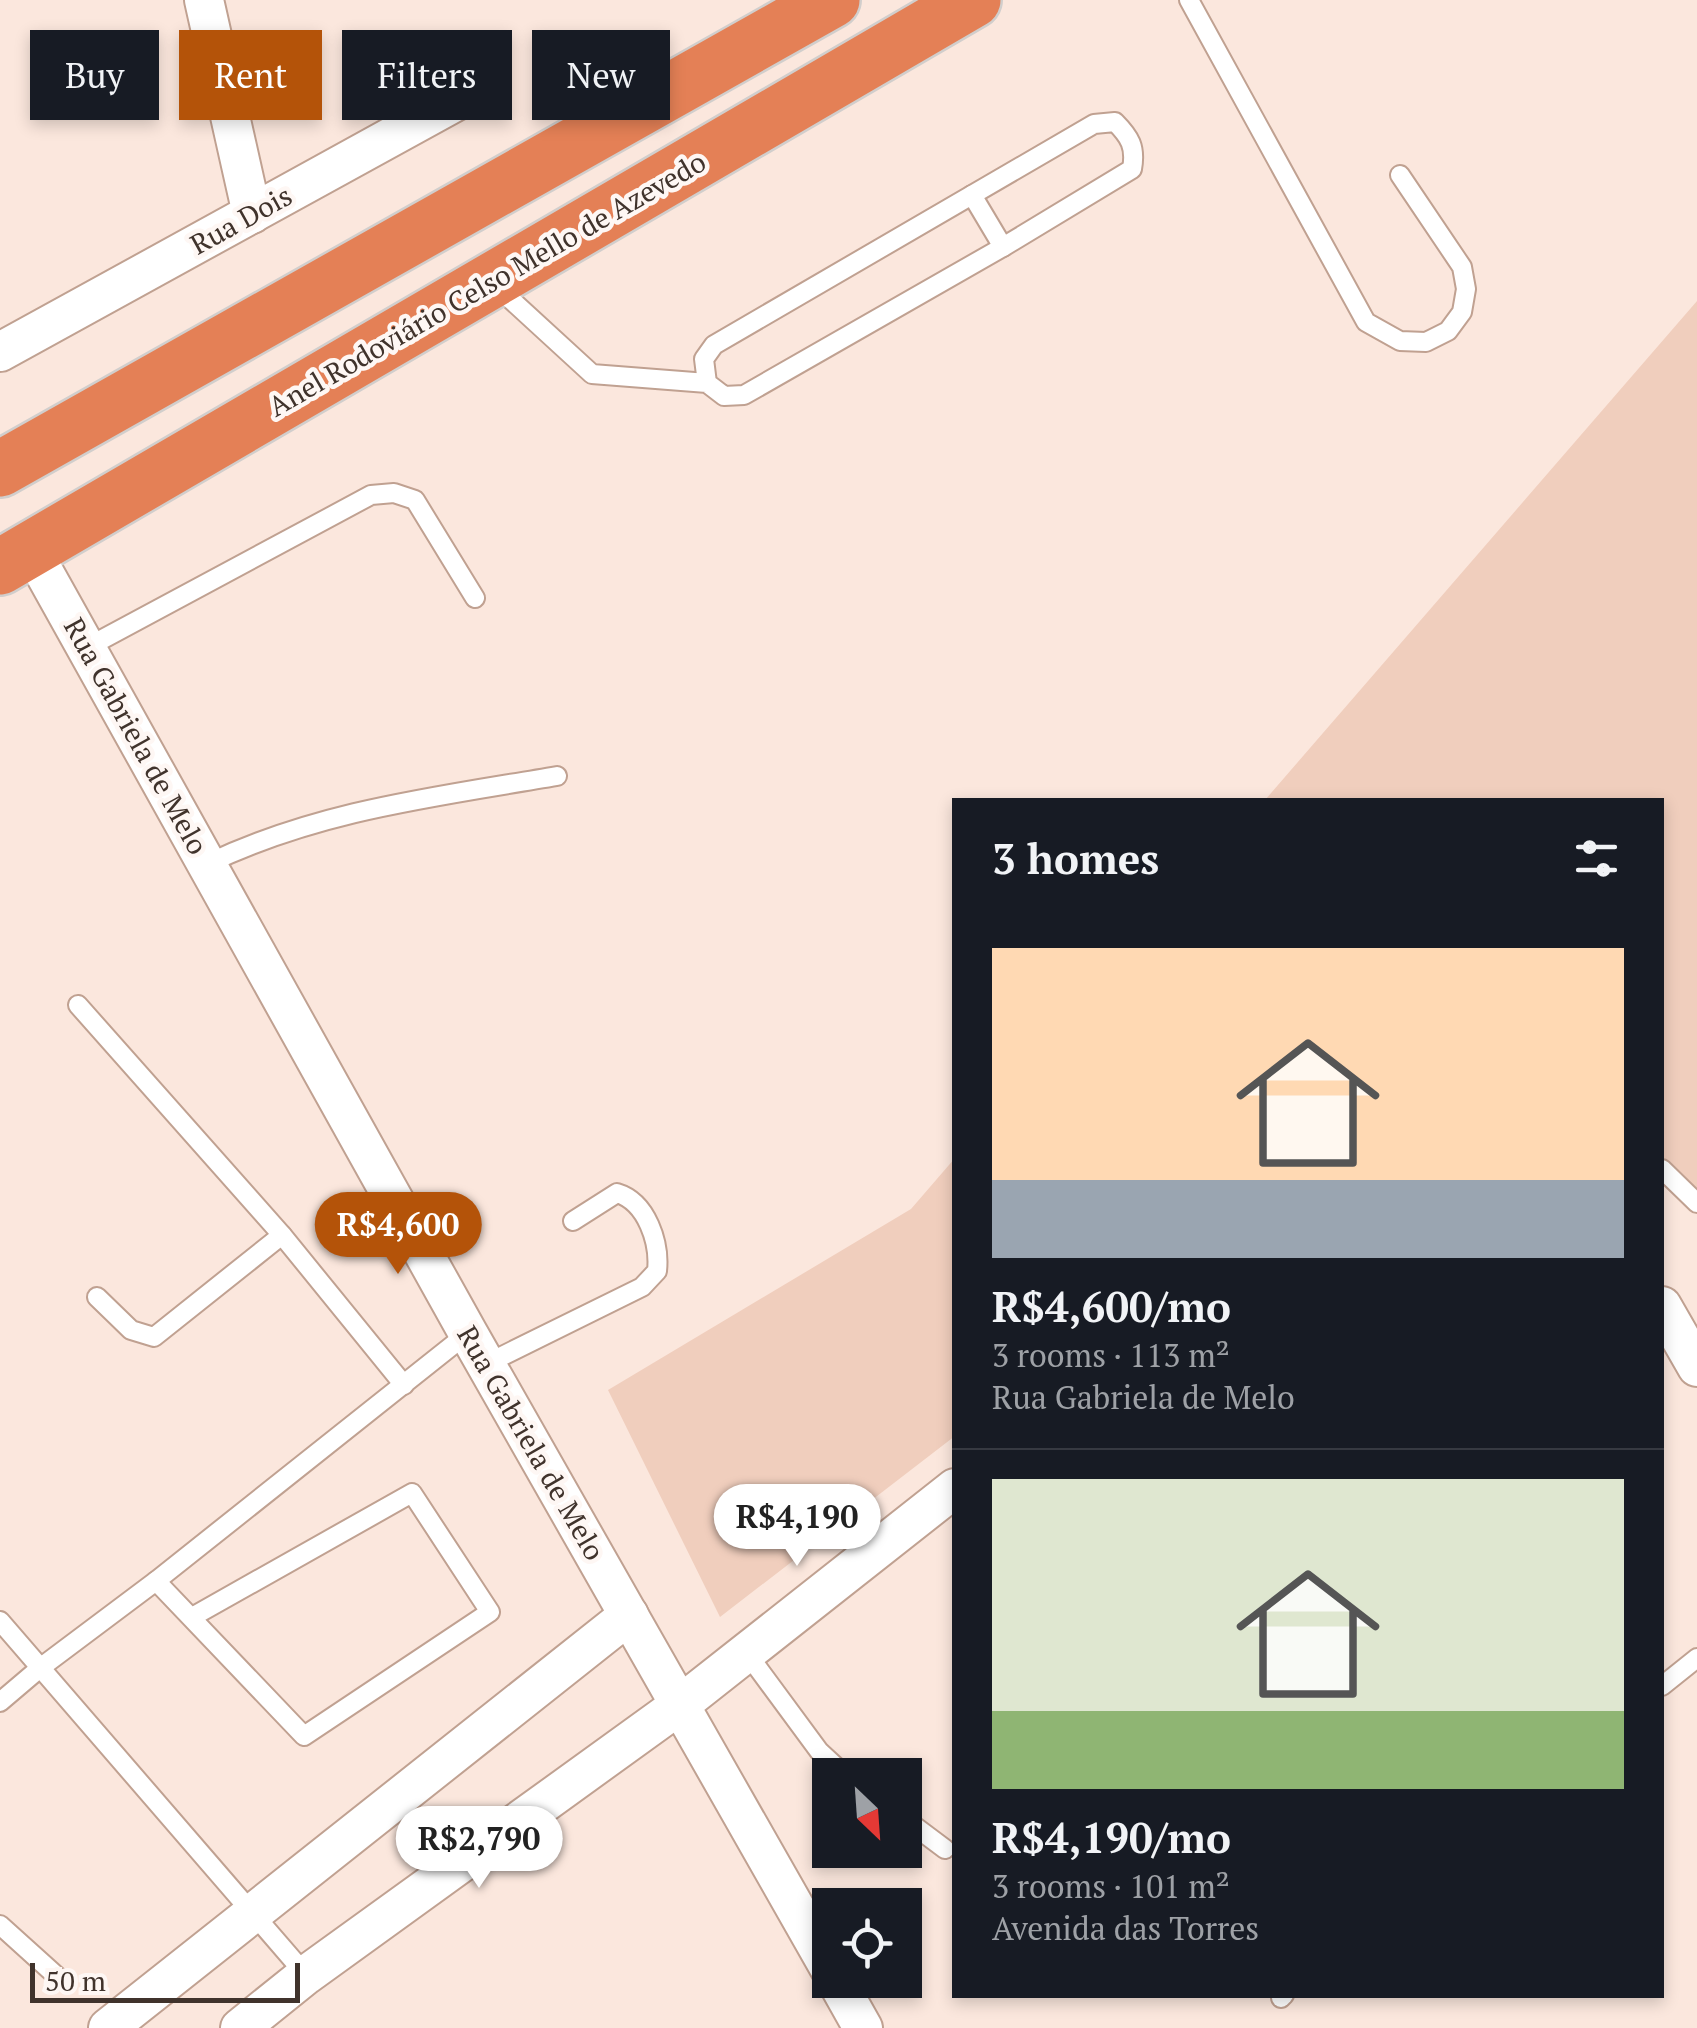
<!DOCTYPE html>
<meta charset="utf-8">
<style>
:root{--surface:#171b24;--page:#242831;--text:#f1f3f6;--muted:#9ea1a6;--line:#363941;--accent:#b45309}
body{margin:0;font-family:"PT Serif",serif;background:var(--page);color:var(--text);height:100vh;display:flex;flex-direction:column;font-size:38px;white-space:nowrap}
*{box-sizing:border-box;margin:0}
p{font-size:32px;color:var(--muted)}
.icon{flex:none;width:55px;height:55px;fill:none;stroke:currentColor;stroke-width:2;stroke-linecap:round;stroke-linejoin:round}
.map{position:relative;flex:1;overflow:hidden}
.panel{position:absolute;left:952px;top:798px;width:712px;height:1200px;display:flex;flex-direction:column;background:var(--surface);border-radius:0px;box-shadow:0 5px 15px #0003}
.panel>*{flex:none}
.banner{position:absolute;left:30px;top:30px;width:772px;height:90px;display:flex;gap:20px}
.needle{width:65px;rotate:155deg}
.buttons{position:absolute;left:812px;top:1758px;display:grid;gap:20px}
.buttons a{display:grid;place-items:center;width:110px;height:110px;border-radius:0px;background:var(--surface);box-shadow:0 5px 15px #0003;font-size:50px}
.scale{position:absolute;left:30px;bottom:25px;width:270px;box-sizing:border-box;padding-left:10px;border:5px solid #40332c;border-top:0;font-size:28px;line-height:35px;white-space:nowrap;color:#40332c;-webkit-text-stroke:8px #fef7f4;paint-order:stroke}
.price{position:absolute;translate:-50% -85px;padding:0 22px;border-radius:35px;background:#fff;color:#222;font-size:32px;line-height:65px;filter:drop-shadow(0 2px 5px #0008)}
.price::after{content:'';position:absolute;left:50%;top:60px;width:30px;height:22px;margin-left:-15px;background:inherit;clip-path:polygon(0 0,100% 0,50% 100%)}
.price.selected{background:var(--accent);color:#fff}
ul{padding:0;list-style:none}
li{display:grid;align-content:center;gap:20px;height:530px;padding:0 40px}
li+li{border-top:2px solid var(--line)}
li span{display:grid;place-items:center;height:310px;border-radius:0px;color:#555}
li>.icon{margin-inline-start:auto}
span .icon{width:180px;height:180px;fill:#fffc;stroke-width:1}
li b{font-size:42px}
h2{display:flex;justify-content:space-between;align-items:center;height:120px;padding:0 40px;font-size:42px}
.pill{padding:0 35px;border-radius:0px;background:var(--surface);box-shadow:0 5px 15px #0003;font-size:35px;line-height:90px}
.pill.selected{background:var(--accent);color:#fff}
.map>svg:first-child{display:block}
</style>
<div class="map">
<svg width="1697" height="2028" viewBox="0 0 1697 2028">
<rect width="100%" height="100%" fill="#fbe7dd"/>
<g fill="#f0cebd">
<polygon points="1697,301 1697,1198 1663,1163 1662,800 1265,800"/>
<polygon points="955,1158 955,1436 720,1617 608,1390 911,1209"/>
</g>
<g fill="none" stroke-linecap="round" stroke-linejoin="round">
<defs>
<g id="service">
<polyline points="1189,0 1366,322 1400,341 1426,342 1448,331 1462,312 1466,289 1462,267 1400,175"/>
<polyline points="972,195 1003,247"/>
<path d="M495 285 592 374 707 383 704 359 714 345 1094 124 1115 122C1130 137 1136 147 1132 169L1003 247 744 395 724 396 707 383"/>
<polyline points="86,648 371,495 394,493 415,500 475,598"/>
<path d="M207 864C320 810 435 797 557 776"/>
<polyline points="78,1005 282,1235 404,1385"/>
<polyline points="1662,1169 1697,1203"/>
<polyline points="97,1297 131,1330 154,1337 282,1235"/>
<path d="M486 1364 642 1287 657 1271C660 1243 647 1202 617 1193L573 1221"/>
<polyline points="156,1581 304,1736 490,1612 412,1493 192,1617"/>
<polyline points="0,1621 306,1975"/>
<polyline points="746,1652 819,1751 845,1775"/>
<polyline points="1662,1686 1697,1658"/>
<polyline points="0,1702 40,1668 156,1581 468,1333"/>
<polyline points="905,1819 945,1849"/>
<polyline points="0,1925 61,1980"/>
<polyline points="1281,1998 1284,1995"/>
</g>
<g id="minor">
<polyline points="204,0 252,214"/>
<polyline points="0,352 482,87"/>
<polyline points="31,549 468,1333 830,1969"/>
<polyline points="1662,1306 1697,1367"/>
<polyline points="836,1980 863,2028"/>
<polyline points="108,2028 629,1615"/>
<polyline points="240,2028 306,1975 681,1704 955,1488"/>
</g>
<g id="motorway">
<polyline points="0,469 832,0"/>
<polyline points="0,567 973,0"/>
</g>
</defs>
<use href="#service" stroke="#c0a191" stroke-width="22"/>
<use href="#minor" stroke="#c0a191" stroke-width="42"/>
<use href="#motorway" stroke="#d1cecc" stroke-width="60"/>
<use href="#service" stroke="#fff" stroke-width="18"/>
<use href="#minor" stroke="#fff" stroke-width="38"/>
<use href="#motorway" stroke="#e48056" stroke-width="55"/>
</g>
<g text-anchor="middle" stroke-width="9" stroke-linejoin="round" paint-order="stroke">
<g font-size="28" fill="#40332c" stroke="#fef7f4">
<text transform="translate(241 220) rotate(-29)" y="10">Rua Dois</text>
<text transform="translate(487 284) rotate(-30)" y="10">Anel Rodoviário Celso Mello de Azevedo</text>
<text transform="translate(136 736) rotate(61)" y="10">Rua Gabriela de Melo</text>
<text transform="translate(531 1443) rotate(60)" y="10">Rua Gabriela de Melo</text>
</g>
</g>
</svg>
<div class="buttons">
<a><svg class="needle" viewBox="-14 -14 28 28"><path d="M0-13l5 13h-10z" fill="#e53935"/><path d="M0 13l5-13h-10z" fill="#9ea1a6"/></svg></a>
<a><svg class="icon" aria-label="locate" viewBox="0 0 24 24"><circle cx="12" cy="12" r="6"/><path d="M12 2v4M12 18v4M2 12h4M18 12h4"/></svg></a>
</div>
<div class="scale">50 m</div>
<b class="price selected" style="left:398px;top:1277px">R$4,600</b>
<b class="price" style="left:797px;top:1569px">R$4,190</b>
<b class="price" style="left:479px;top:1891px">R$2,790</b>
<div class="banner">
<a class="pill">Buy</a>
<a class="pill selected">Rent</a>
<a class="pill">Filters</a>
<a class="pill">New</a>
</div>
<section class="panel">
<h2>3 homes<svg class="icon" aria-label="filters" viewBox="0 0 24 24"><path d="M4 7h16M4 17h16"/><circle cx="9" cy="7" r="2"/><circle cx="15" cy="17" r="2"/></svg></h2>
<ul>
<li><span style="background:linear-gradient(#ffd9b3 75%,#9aa5b1 0)"><svg class="icon" aria-label="home" viewBox="0 0 24 24"><path d="M3 11l9-7 9 7M6 9v11h12V9"/></svg></span><div><b>R$4,600/mo</b><p>3 rooms · 113 m²</p><p>Rua Gabriela de Melo</p></div></li>
<li><span style="background:linear-gradient(#dfe7d0 75%,#8fb573 0)"><svg class="icon" aria-label="home" viewBox="0 0 24 24"><path d="M3 11l9-7 9 7M6 9v11h12V9"/></svg></span><div><b>R$4,190/mo</b><p>3 rooms · 101 m²</p><p>Avenida das Torres</p></div></li>
</ul>
</section>
</div>
